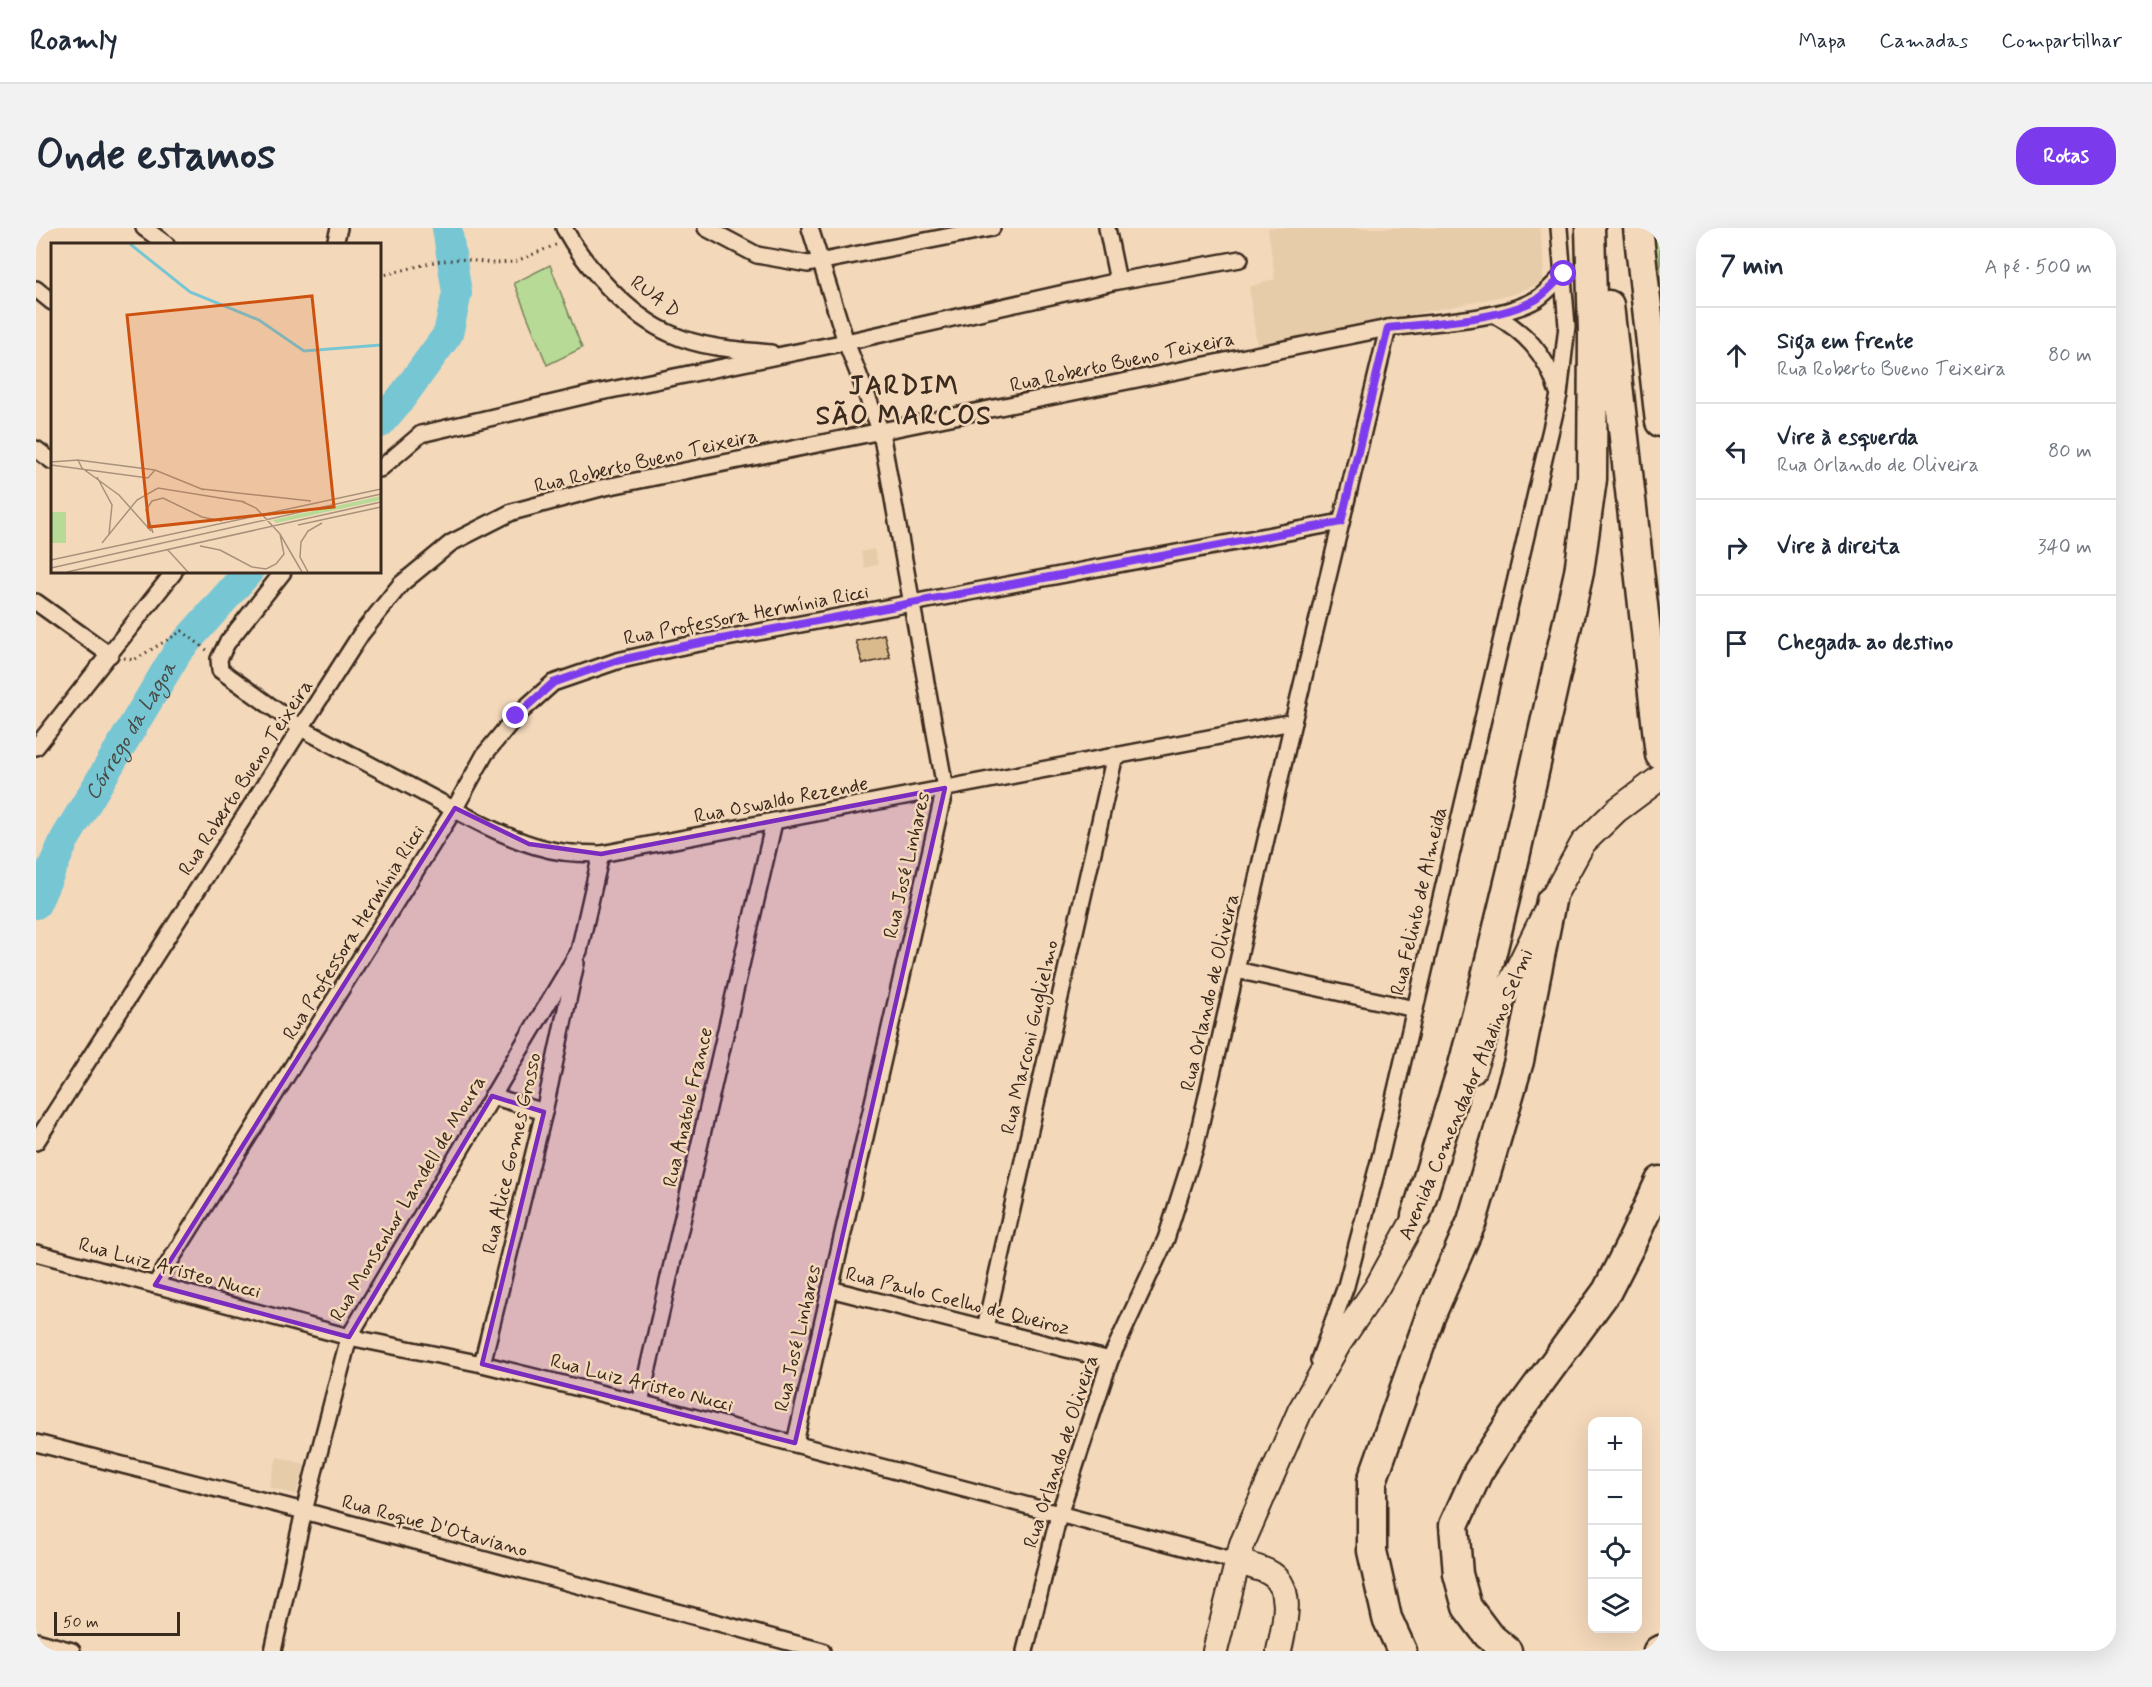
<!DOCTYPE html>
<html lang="pt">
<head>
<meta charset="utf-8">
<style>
	:root { --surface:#fff; --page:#f2f2f3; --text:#1f2937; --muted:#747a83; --line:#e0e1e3; --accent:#7c3aed }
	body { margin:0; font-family:Mynerve,sans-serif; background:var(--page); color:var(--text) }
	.controls { position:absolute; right:18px; bottom:18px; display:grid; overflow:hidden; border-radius:12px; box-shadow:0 6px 24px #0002 }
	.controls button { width:54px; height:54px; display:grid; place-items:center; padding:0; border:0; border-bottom:2px solid var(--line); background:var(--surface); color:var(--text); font:30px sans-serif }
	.scale { position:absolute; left:18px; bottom:15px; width:126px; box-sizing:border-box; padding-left:6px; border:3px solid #3b2a1e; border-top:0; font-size:16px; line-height:21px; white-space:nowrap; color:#3b2a1e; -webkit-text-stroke:4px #f3d8ba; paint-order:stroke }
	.stop { position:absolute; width:18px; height:18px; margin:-14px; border:4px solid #7c3aed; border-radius:50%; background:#fff }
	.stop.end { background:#7c3aed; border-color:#fff; box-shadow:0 2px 6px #0008 }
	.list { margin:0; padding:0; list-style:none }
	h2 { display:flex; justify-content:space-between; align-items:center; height:78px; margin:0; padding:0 24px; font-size:26px }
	h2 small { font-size:20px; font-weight:400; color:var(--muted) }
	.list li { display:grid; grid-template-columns:39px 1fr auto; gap:18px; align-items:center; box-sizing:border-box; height:96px; padding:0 24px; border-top:2px solid var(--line) }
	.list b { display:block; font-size:22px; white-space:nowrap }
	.list p { margin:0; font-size:20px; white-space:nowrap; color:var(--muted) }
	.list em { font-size:20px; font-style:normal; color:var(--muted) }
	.icon { flex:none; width:33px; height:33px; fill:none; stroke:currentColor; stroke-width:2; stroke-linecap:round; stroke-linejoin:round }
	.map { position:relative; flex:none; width:1624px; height:1423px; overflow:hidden; border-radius:24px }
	header { display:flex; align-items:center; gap:36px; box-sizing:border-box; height:84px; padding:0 30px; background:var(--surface); border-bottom:2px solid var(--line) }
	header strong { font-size:28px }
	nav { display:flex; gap:33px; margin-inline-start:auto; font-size:21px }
	.intro { display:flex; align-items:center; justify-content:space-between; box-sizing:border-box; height:144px; padding:0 36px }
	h1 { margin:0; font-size:42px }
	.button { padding:15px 27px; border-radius:24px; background:var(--accent); color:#fff; font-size:21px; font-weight:700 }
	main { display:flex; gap:36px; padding:0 36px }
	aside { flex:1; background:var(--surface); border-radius:24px; box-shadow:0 6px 24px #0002 }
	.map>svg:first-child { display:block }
	.built { fill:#e7cca9 }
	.green { fill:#b7db96; stroke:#79825a; stroke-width:1.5 }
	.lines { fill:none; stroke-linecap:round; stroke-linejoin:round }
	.river { stroke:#77c6d4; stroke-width:30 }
	.building { fill:#d8ba8c; stroke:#3b2a1e; stroke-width:1.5 }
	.street-casing { stroke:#3b2a1e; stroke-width:20 }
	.primary-casing { stroke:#3b2a1e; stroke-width:28 }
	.highway-casing { stroke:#3b2a1e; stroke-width:33 }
	.path { stroke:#3b2a1e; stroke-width:3; stroke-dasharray:1.5 4.5; stroke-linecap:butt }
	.street { stroke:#f3d8ba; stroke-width:15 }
	.primary { stroke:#f3d8ba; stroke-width:24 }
	.highway { stroke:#f3d8ba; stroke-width:28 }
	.route { stroke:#7c3aed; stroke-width:8 }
	.marked { fill:#7b2cbf; fill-opacity:0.2; stroke:#7b2cbf; stroke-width:4.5; stroke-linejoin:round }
	.labels { text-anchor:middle; stroke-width:5; stroke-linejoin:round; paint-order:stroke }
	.street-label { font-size:20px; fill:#3b2a1e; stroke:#f3d8ba }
	.water-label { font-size:21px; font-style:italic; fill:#474942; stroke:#f3d8ba }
	.district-label { font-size:26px; font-weight:bold; letter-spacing:1.5px; fill:#3b2a1e; stroke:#f3d8ba }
	.inset-river { fill:none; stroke:#77c6d4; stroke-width:3 }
	.inset-road { fill:none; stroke:#a9927c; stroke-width:1.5 }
	.view { fill:#ce520f; fill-opacity:0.15; stroke:#ce520f; stroke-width:3 }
	.inset-edge { fill:none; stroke:#3b2a1e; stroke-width:3 }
</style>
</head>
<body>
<header>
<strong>Roamly</strong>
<nav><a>Mapa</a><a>Camadas</a><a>Compartilhar</a></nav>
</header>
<div class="intro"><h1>Onde estamos</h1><a class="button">Rotas</a></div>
<main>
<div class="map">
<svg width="1624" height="1423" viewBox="0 0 1624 1423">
	<rect width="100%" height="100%" fill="#f3d8ba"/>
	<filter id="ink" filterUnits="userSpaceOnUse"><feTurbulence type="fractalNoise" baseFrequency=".0167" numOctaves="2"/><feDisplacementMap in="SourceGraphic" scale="12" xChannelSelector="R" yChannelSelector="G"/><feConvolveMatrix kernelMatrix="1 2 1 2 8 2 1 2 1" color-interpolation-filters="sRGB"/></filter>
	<g filter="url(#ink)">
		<g class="built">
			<path d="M1232,0H1503L1508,33L1506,54L1478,66L1221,118L1213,59L1239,51Z"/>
			<path d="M838,321L842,336L829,340L825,324Z"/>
			<path d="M241,1229L269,1236L260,1267L233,1259Z"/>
		</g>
		<g class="green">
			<path d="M1615,0H1624V76Z"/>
			<path d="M514,37L546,120L511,137L478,55Z"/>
		</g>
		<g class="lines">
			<g class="river">
				<path d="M344,195L366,169L412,106L421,65L411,0"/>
				<path id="s1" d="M0,676L29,611L142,423L212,344"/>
			</g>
		</g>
		<path class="building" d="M848,406L854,430L827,436L820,413Z"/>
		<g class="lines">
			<g class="street-casing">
				<g id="street">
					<path d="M108,0L130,16"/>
					<path d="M528,0C550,40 593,88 635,106C666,120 701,122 735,125"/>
					<path d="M670,0L721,27L772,36L956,0"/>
					<path d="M1071,0L1082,53"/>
					<path d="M299,16L303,0"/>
					<path d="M0,61L16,74"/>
					<path d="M1457,86C1489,104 1510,126 1521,162"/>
					<path d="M0,221L16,233"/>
					<path d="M344,241L385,206L560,165L810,114L1082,53L1204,31"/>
					<path d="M247,344L191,415L183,431L184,442L265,500L438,592C465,606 496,620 527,624C539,626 552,625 565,626L1257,494"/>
					<path d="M0,374L74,427"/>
					<path d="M0,519L138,344"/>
					<path d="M1200,742L1379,781"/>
					<path d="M456,868L508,884"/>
					<path d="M0,914L325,406L365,356L415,315L476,284L565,260L1352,100C1395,94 1465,92 1501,71C1511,64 1519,55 1528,46"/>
					<path d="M0,1025L313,1109L446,1136L604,1175L1200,1333"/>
					<path d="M119,1057L419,580L449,526L480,488L517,455L581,433L643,419L1305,294"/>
					<path d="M794,1061L1074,1132"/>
					<path d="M949,1100L1079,527"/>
					<path d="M1283,1132L1310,1058L1345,926L1523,167L1531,98L1523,0"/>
					<path d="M446,1136L508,884L540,735"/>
					<path d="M604,1175L738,594"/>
					<path d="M0,1215L268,1283L786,1423"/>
					<path d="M759,1215L909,560L845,204L810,114L774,0"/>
					<path d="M0,1413L36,1423"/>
					<path d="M237,1423L268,1283L313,1109L543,723L565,626"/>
					<path d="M989,1423L1023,1287L1074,1132L1130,1011L1159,920L1257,494L1352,100"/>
				</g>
			</g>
			<g class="primary-casing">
				<g id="primary">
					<path d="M1437,843L1454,797L1515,673L1547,615L1581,582L1624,550"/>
					<path d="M1200,1333C1210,1337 1222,1339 1232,1344C1260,1358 1248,1399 1243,1423"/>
					<path d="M1179,1423L1206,1316L1264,1183L1303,1115L1341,1059L1380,988L1387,970"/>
				</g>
			</g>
			<g class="highway-casing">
				<g id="highway">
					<path d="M1602,0L1624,194"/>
					<path d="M1573,77L1624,527"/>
					<path d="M1380,988L1426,841L1444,773L1476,642L1543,344L1556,251L1557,105L1554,0"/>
					<path d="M1366,1423L1351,1390L1336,1323V1253L1394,1089L1436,993L1483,833L1515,673"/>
					<path d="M1471,1423L1452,1407L1431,1379L1422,1346L1418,1297L1442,1244L1477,1191L1571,1063L1594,1018L1624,953"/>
					<path d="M1622,1423L1624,1422"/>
				</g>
			</g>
			<g class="path">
				<path d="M344,48L398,34L424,31L456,35L478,34L522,16"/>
				<path d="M88,430L98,432L146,403L172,423"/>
			</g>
			<use href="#street" class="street"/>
			<use href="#primary" class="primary"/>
			<use href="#highway" class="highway"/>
		</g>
	</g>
	<g class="lines" filter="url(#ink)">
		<path class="route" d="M480,488L517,455L580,433L643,419L1305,294L1352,100C1395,95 1464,92 1501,71C1511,64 1519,55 1528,46"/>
	</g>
	<path class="marked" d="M909,560L759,1215L446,1136L508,884L456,868L313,1109L119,1057L419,580L493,616L565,626Z"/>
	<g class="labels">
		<g class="street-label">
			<text transform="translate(620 68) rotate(37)" y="7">RUA D</text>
			<text transform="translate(1086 133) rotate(-12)" y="7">Rua Roberto Bueno Teixeira</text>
			<text transform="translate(610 232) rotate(-13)" y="7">Rua Roberto Bueno Teixeira</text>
			<text transform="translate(710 386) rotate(-11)" y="7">Rua Professora Hermínia Ricci</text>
			<text transform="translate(209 549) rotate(-57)" y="7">Rua Roberto Bueno Teixeira</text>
			<text transform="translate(745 571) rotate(-11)" y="7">Rua Oswaldo Rezende</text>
			<text transform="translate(870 637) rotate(-77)" y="7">Rua José Linhares</text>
			<text transform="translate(1382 673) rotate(-77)" y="7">Rua Felinto de Almeida</text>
			<text transform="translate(317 704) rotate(-58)" y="7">Rua Professora Hermínia Ricci</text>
			<text transform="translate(1173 764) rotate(-77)" y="7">Rua Orlando de Oliveira</text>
			<text transform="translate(993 809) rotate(-77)" y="7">Rua Marconi Guglielmo</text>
			<text transform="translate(1429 866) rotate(-67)" y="7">Avenida Comendador Aladino Selmi</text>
			<text transform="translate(651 879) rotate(-77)" y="7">Rua Anatole France</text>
			<text transform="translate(475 925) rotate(-77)" y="7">Rua Alice Gomes Grosso</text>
			<text transform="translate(371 970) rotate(-59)" y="7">Rua Monsenhor Landell de Moura</text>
			<text transform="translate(134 1039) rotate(15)" y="7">Rua Luiz Aristeo Nucci</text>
			<text transform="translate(922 1072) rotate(14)" y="7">Rua Paulo Coelho de Queiroz</text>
			<text transform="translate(761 1110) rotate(-77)" y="7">Rua José Linhares</text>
			<text transform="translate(606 1154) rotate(14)" y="7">Rua Luiz Aristeo Nucci</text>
			<text transform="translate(1024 1223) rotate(-72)" y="7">Rua Orlando de Oliveira</text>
			<text transform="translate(399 1297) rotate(15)" y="7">Rua Roque D'Otaviano</text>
		</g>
		<g class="water-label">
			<text dy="7" stroke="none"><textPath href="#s1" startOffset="198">Córrego da Lagoa</textPath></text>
		</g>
		<g class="district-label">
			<text x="868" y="166">JARDIM<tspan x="868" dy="30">SÃO MARCOS</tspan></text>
		</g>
	</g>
	<g transform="translate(15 15)">
		<rect width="330" height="330" fill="#f3d8ba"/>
		<path d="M330,253V257L225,280L222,277ZM0,269H15V300H0Z" fill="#b7db96"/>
		<path class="inset-river" d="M79,1L139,49L208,77L253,108L330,102"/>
		<path class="inset-road" d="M27,217L31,225L68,252L100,288M0,219L27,217L104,227L153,247M0,222L97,235L104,227M46,234L61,262L58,291M151,246L260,258M190,258L205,265L229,291L251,329M247,282L330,264M102,290L95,267L101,258L112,255L151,274L171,278M51,300L86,257L107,245L194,259M149,303L169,307L201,324L215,326L225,321L233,311L229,291M116,306L137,329M0,317L330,246M0,325L330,251M16,329L330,259M257,329L249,314L250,299L257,288L271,280"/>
		<path class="view" d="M261,53L283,264L98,284L76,72Z"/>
		<rect width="330" height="330" class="inset-edge"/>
	</g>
</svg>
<div class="controls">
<button>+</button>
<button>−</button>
<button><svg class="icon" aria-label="locate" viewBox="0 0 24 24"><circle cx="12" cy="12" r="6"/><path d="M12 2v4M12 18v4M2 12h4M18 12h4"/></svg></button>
<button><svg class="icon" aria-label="layers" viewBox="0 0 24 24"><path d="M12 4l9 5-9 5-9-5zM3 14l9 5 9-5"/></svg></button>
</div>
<div class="scale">50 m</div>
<div class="stop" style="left:1528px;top:46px"></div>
<div class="stop end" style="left:480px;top:488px"></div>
</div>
<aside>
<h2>7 min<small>A pé · 500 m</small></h2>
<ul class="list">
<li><svg class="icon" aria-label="ahead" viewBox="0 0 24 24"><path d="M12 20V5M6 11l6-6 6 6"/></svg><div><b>Siga em frente</b><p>Rua Roberto Bueno Teixeira</p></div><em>80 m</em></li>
<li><svg class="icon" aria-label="left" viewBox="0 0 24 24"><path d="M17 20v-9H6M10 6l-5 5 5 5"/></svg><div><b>Vire à esquerda</b><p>Rua Orlando de Oliveira</p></div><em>80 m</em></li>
<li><svg class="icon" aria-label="right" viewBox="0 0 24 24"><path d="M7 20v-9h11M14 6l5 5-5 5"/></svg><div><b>Vire à direita</b></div><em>340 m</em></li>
<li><svg class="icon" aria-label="arrive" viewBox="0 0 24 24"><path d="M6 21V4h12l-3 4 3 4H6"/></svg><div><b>Chegada ao destino</b></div></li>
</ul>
</aside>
</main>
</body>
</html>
